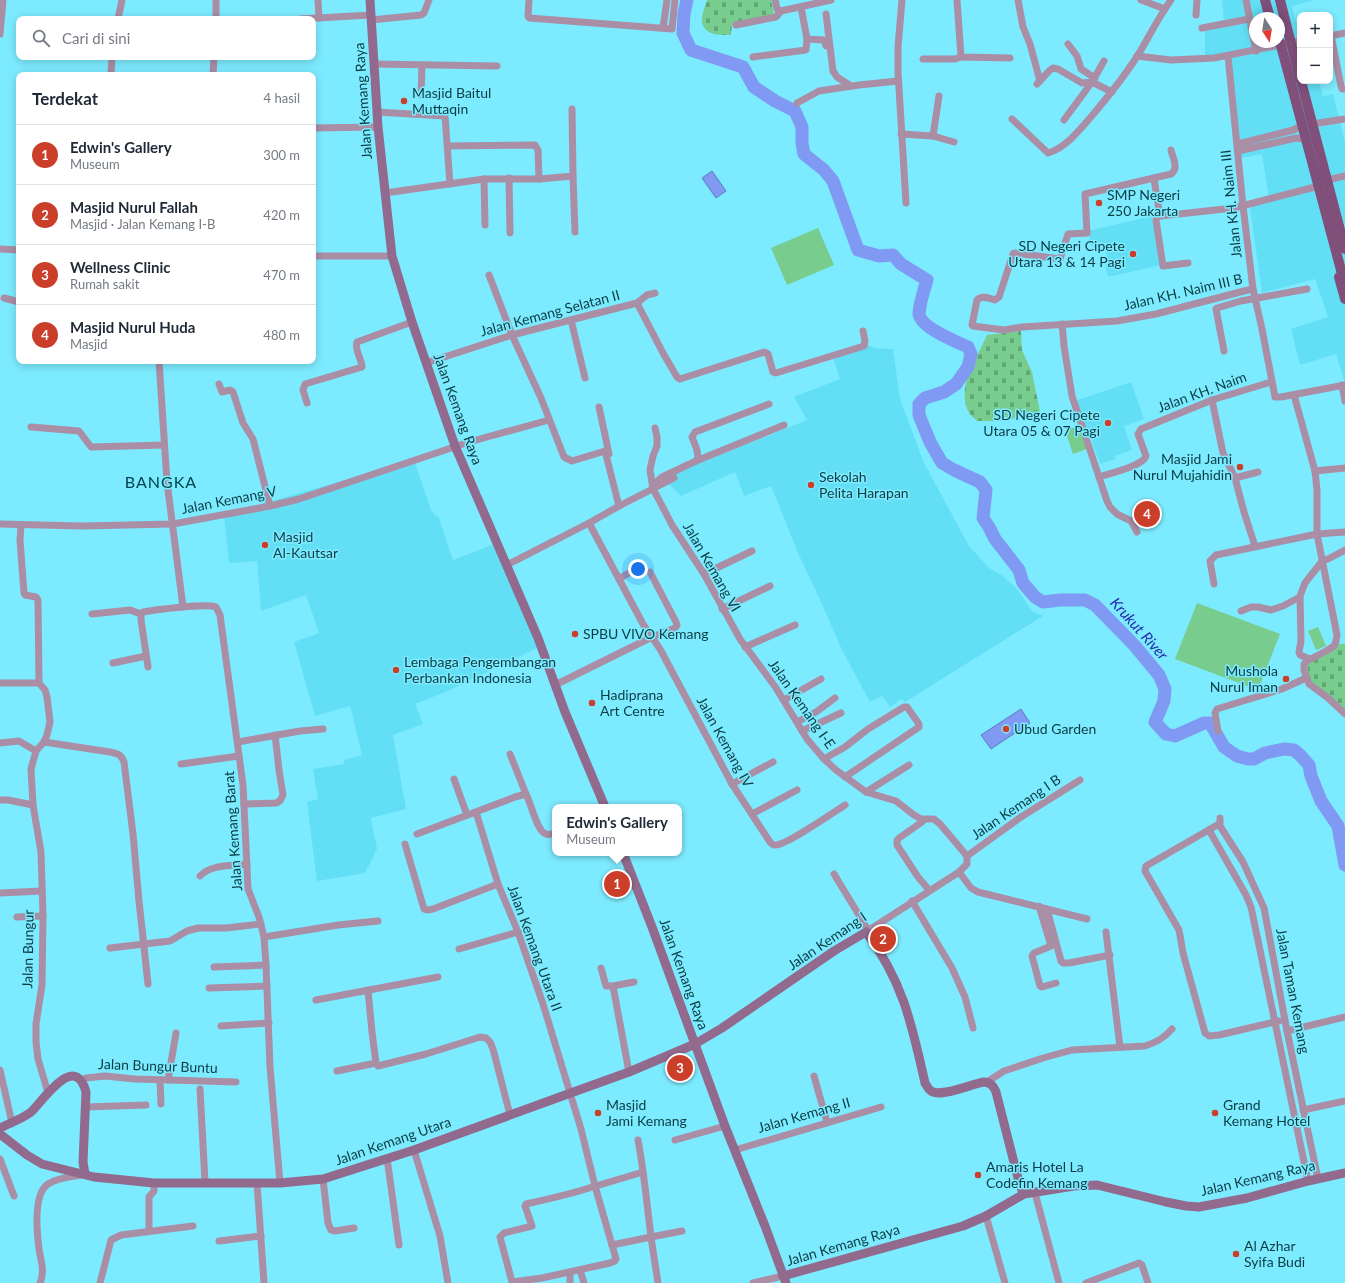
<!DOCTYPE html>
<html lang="id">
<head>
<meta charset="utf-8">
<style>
	:root { --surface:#fff; --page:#f6f6f7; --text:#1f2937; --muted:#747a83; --line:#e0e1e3; --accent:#ca3e2a }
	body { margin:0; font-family:Lato,sans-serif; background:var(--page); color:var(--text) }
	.controls { position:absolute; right:12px; top:12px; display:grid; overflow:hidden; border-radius:8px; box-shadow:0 2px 10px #0003 }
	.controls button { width:36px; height:36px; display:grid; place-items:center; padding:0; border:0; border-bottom:1px solid var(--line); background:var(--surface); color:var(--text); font:20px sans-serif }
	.compass { position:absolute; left:1249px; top:12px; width:36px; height:36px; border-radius:50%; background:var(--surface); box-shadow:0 2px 10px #0003; rotate:168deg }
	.you { position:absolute; left:638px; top:569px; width:14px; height:14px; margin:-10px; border:3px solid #fff; border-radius:50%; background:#1a73e8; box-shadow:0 0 0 6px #1a73e833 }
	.badge { display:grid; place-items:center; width:26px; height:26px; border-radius:50%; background:var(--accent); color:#fff; font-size:13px; font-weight:700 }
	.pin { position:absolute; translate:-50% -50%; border:2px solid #fff; box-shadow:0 1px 4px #0006 }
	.popup { position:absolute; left:552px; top:804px; width:130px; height:52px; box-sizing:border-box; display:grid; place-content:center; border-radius:8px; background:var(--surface); filter:drop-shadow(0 1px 3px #0005); font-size:13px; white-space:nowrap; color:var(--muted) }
	.popup b { font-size:15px; color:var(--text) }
	.popup::after { content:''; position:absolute; left:50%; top:100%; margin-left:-8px; border:8px solid transparent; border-top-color:var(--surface) }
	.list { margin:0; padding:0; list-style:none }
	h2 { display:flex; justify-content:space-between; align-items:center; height:52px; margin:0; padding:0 16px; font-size:17px }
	h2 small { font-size:13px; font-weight:400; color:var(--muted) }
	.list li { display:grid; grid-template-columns:26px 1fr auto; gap:12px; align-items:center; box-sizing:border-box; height:60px; padding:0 16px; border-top:1px solid var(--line) }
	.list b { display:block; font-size:15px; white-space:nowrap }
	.list p { margin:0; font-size:13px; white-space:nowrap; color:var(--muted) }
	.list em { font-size:13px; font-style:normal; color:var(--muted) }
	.icon { flex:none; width:22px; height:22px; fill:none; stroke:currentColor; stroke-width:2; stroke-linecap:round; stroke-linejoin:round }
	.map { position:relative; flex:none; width:1345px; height:1283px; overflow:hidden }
	.search { position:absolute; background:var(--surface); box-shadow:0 2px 10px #0003; left:16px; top:16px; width:300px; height:44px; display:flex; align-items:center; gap:10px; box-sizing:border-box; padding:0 14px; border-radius:8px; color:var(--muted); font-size:15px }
	.panel { position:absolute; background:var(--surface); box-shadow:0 2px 10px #0003; left:16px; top:72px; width:300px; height:292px; border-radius:8px }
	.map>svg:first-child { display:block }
	.built { fill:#62dff5; fill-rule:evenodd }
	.grass { fill:#78cc8d }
	.cemetery { fill:url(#cemetery-stones) }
	.water { fill:#8099f3; stroke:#5d7dbe }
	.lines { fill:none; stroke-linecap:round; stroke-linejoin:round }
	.river { stroke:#8099f3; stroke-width:13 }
	.street { stroke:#aa8ea6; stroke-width:7 }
	.secondary { stroke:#926a8d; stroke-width:9 }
	.primary { stroke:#80507b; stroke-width:10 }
	.primary-bridge { stroke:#80507b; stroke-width:10 }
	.poi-dot { fill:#ca3e2a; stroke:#7debff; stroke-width:1.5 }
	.labels { text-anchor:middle; stroke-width:3; stroke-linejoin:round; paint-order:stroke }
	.poi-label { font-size:14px; fill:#0a3c44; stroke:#7debff; text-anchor:start }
	.street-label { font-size:14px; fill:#0a3c44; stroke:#7debff }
	.water-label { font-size:15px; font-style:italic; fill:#262aac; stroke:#7debff }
	.quarter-label { font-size:16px; letter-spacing:1px; fill:#00444e; stroke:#7debff }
</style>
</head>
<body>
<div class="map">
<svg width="1345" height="1283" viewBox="0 0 1345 1283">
	<defs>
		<pattern id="cemetery-stones" width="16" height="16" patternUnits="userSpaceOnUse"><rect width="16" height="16" fill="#78cc8d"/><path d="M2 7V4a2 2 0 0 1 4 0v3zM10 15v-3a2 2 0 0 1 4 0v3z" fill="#61a775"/></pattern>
	</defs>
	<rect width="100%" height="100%" fill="#7debff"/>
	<g class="built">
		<path d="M1222,0H1314L1292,6L1300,36V81H1322L1319,82L1323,96L1333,94L1345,142V390L1344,380L1336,354L1300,365L1291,329L1328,317L1315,279L1262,293L1250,208L1269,199L1262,154L1241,158L1231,59L1205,61V24L1224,22ZM1255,18H1279V42H1255Z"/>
		<path d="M1152,216L1161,265L1108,277L1105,263L1108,262L1104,243L1091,246L1088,231Z"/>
		<path d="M868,345L875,348L893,349L900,399L924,463L969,546L989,568L1003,576L1017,589L1032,611L1043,616L905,702L901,699L890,707L882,696L870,702L842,650L821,602L798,553L771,486L744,496L735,472L681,496L663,478L807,420L794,397L840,379L833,358Z"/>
		<path d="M1131,382L1144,419L1124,426L1132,450L1115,456L1116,459L1100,464L1089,433H1086L1075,401Z"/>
		<path d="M414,460L431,510L434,514L439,518L453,560L494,544L539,647L450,690L415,704L423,724L393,735L406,809L371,818L377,849L365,873L317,881L307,802L318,799L313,769L344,764V760L362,755L352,713L350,706L315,716L294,642L319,633L306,595L261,611L257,561L229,563L224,515Z"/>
	</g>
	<g class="grass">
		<path d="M818,228L834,265L787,285L771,248Z"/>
		<path d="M1080,426L1087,449L1073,454L1065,430Z"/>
		<path d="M1197,603L1280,634L1258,690L1175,659Z"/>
		<path d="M1318,627L1326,646L1316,650L1308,631Z"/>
	</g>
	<g class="cemetery">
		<path d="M707,0H771L774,14L732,25L731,35C720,35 705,36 702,22C701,16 705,6 707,0Z"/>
		<path d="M1021,331L1022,350L1032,372L1040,412L1002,421H977C974,418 969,414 967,409C958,384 977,358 987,335Z"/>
		<path d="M1338,644H1345V710L1311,682L1309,678L1307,664Z"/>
	</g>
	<g class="water">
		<path d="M712,171L726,191L716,198L702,178Z"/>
		<path d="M1021,709L1030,723L991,749L981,735Z"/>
	</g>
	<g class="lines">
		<path class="river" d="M687,0L684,14L683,33L691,50L743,67L754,87L775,101L795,111L802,127V143L804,154L824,170L833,181L858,250L879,256L893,255L901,264L927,280C924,290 920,302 919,313C919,327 957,342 968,347L971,354L968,367L956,384L944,392L925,398L919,404V415L930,442L942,463L954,470L980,482L986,490L983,518L989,527L995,539L1019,570L1023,583L1035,597L1043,602L1060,600H1085L1095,605L1135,646L1159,675L1165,689L1164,701L1155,722L1166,734L1175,736L1204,723H1210L1224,747L1237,756L1248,759H1254L1265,753L1284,749L1294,750L1300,755L1309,765L1311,776L1321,801L1338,826L1345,865"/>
		<g class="street">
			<path d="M318,0L319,18"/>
			<path d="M529,0L528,16L529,18L672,29L675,0"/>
			<path d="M775,0L777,9L781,11"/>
			<path d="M902,0L898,47V72L906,203"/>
			<path d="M957,0L961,57L1010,58"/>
			<path d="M1018,0L1023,27L1030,44L1040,81L1037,84"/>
			<path d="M1141,0L1165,9"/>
			<path d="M1246,0L1256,51"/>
			<path d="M781,11L831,0"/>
			<path d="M826,14L833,71L837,77L851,86"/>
			<path d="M1196,15L1197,0"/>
			<path d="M118,19L122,0"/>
			<path d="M216,19V0"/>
			<path d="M300,19L371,15"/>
			<path d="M371,20L421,15L424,13L429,0"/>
			<path d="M736,25L776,17L781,11"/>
			<path d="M663,28L667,0"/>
			<path d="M1202,28L1249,19"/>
			<path d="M0,34L3,0"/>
			<path d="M1330,36L1345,33"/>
			<path d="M1331,36L1341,86L1342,89H1345"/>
			<path d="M807,39L824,40L826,46"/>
			<path d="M1068,44L1077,56L1081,69L1095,78"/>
			<path d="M1137,56L1171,60L1214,58L1300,41"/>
			<path d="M1228,56L1243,206L1253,289L1262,329L1275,397H1281L1345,385"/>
			<path d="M753,57L806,50L807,39L801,7"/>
			<path d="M923,59H955L961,57"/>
			<path d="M374,64L497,66"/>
			<path d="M111,75L112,57"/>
			<path d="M213,75L214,57"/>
			<path d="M1040,81L1049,71L1053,68L1058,69L1082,83L1092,82L1112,92"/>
			<path d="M421,95L422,65"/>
			<path d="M797,103L819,91L859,85L898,81"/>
			<path d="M377,112L445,116L450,184"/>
			<path d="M1012,119L1048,153C1065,148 1079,131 1090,118C1107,98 1124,77 1138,55C1149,37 1158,18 1171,0"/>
			<path d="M1064,120L1092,82L1104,61"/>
			<path d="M1312,124L1345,119"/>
			<path d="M313,128L378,127"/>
			<path d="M901,134L933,136L954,142"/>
			<path d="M933,136L939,96"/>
			<path d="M1238,144L1293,130L1299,127"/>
			<path d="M448,146L535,145L538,150L539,179"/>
			<path d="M1171,150C1173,158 1179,169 1171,174L1085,194L1087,233L1068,234L1060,259L1015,253L1013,254L999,297L995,300C989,298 981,295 977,300L972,325L973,326L1004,330L1022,327L1117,321L1156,314L1244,291L1253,289"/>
			<path d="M1238,151L1296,138L1302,139"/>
			<path d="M573,176L575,232"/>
			<path d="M509,178L510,233"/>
			<path d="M484,179L485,225"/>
			<path d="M1154,179L1160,216"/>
			<path d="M1327,180L1345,176"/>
			<path d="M385,193L484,179H539L573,176L572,109"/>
			<path d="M1160,216L1234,208L1315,187"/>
			<path d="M1160,216L1157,217L1156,220L1163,266L1188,263"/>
			<path d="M0,249L19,250"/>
			<path d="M313,256H392"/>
			<path d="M489,275L512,335L541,398L564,457L572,461L605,451L619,506"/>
			<path d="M4,298L19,302"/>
			<path d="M637,303L663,353L677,377L680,379L764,352L768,354L773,372L776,373L864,346L865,341L863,331"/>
			<path d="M571,320L585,378"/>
			<path d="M1062,324L1064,346L1072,396L1107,501L1110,507L1117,514L1131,521L1137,532"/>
			<path d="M1224,351L1216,309L1217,308L1241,301L1307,289"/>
			<path d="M159,361L167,482L183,607"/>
			<path d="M426,363L512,335L637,303L647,295L655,293"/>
			<path d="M219,384L222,392L230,390L233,392L243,423L253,439L270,506"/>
			<path d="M1342,385L1345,401"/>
			<path d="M1294,395L1315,471L1317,490V534L1337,635L1336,641L1334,646L1326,651L1307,661L1304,664V670L1309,684L1328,698L1345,714"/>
			<path d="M1212,400L1223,453L1235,478L1244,512L1255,546"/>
			<path d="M307,403L303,390L305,384L362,367C362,359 354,350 357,342L412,322"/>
			<path d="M599,407L609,454"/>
			<path d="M31,427L79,431L91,447L164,445"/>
			<path d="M655,428L657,437V446L653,456L650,470L653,489L658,498L672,525L704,574L740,639L776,688L807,739L824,759L836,770L866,792L896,801L914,815L921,819H934L940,824L967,856"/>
			<path d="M696,461L784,425"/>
			<path d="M1315,471L1345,468"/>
			<path d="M1099,477C1110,473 1142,467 1146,456L1138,434L1141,429L1212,400L1271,382"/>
			<path d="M1235,478L1258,472"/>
			<path d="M653,485L662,477L696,461L698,458L697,450L692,437L695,432L769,404"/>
			<path d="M589,523L643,624L660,649L732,784L770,842C772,844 772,845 775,845C785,846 834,812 845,805"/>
			<path d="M0,524L82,526L173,524L270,506L299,499L469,442L549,420"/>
			<path d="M21,525L20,540L24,593L25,595L36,597L38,600L39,683L45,690L47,697L50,722L47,735L44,742L36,751L31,769L33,805L41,852L43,916L42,985L36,1024V1042L38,1059L48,1093"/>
			<path d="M507,565L589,523L621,505L674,478"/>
			<path d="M704,574L752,551"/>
			<path d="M619,579L637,568"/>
			<path d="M1214,584L1210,561L1216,555L1317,534L1345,532"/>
			<path d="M722,609L770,586"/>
			<path d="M1241,611L1251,607H1258L1271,610L1283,606L1300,597"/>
			<path d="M92,614L130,610L141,614"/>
			<path d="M745,647L795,625"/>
			<path d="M1310,659L1300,655L1299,652L1301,641L1300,596L1305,583L1323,560L1328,559L1345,550"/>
			<path d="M113,663L146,656"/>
			<path d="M148,667L141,620V615L143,612C154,610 207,603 216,607L220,615L243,785L248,889L259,917L264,937L266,965L270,1067L280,1183"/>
			<path d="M0,683H39"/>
			<path d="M555,685L652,637L675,628L677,625L676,622L650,572"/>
			<path d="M784,700L821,679"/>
			<path d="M797,722L816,712L835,698"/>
			<path d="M802,731L841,713"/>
			<path d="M1218,731L1215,713L1217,709L1282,689L1306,678"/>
			<path d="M44,742L110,752C118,754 121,754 124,762L133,834L139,901L148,984"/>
			<path d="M238,742L300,731L323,729"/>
			<path d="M0,743L19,741L36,751"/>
			<path d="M510,754L526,794"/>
			<path d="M824,759L845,747L868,729L904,707H907L919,724V727L845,777"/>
			<path d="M181,764L239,756"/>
			<path d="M454,779L467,815"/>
			<path d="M732,784L773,762"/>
			<path d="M866,792L909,765"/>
			<path d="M0,800H8L33,805"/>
			<path d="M244,804L276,803L280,801L283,795L279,770L275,735"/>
			<path d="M476,812L498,884L518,932L543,1004L581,1129L595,1186L616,1259L615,1261L610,1263L542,1278L512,1282L500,1237L504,1233L532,1226L525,1206L526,1204C549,1199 572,1194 595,1186H596L643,1172"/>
			<path d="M752,814L797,790"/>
			<path d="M1220,818V826L1243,862L1264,908L1287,1031L1318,1179"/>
			<path d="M922,822L899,838L897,841V845L918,877L929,890"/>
			<path d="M1219,824L1146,866L1145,871L1179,930L1183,953L1205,1033L1209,1036L1219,1035L1279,1021"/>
			<path d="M1209,830L1246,895L1251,907L1308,1181"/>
			<path d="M417,834L515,797L526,794C531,803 537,832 546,834C548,835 552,834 555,833"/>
			<path d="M405,844L424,909L427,910L433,909L498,884"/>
			<path d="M967,856L1021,817L1080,780"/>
			<path d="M959,872L971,888L978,892L1087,919"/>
			<path d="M834,874L868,930"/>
			<path d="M200,876C211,864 232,866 247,864"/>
			<path d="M0,893L42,891"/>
			<path d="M912,901L952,968L965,997L973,1028"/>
			<path d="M1039,906L1051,946L1034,953L1032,956L1040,986L1042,987L1056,983"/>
			<path d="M1047,909L1061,961L1063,963H1069L1110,955"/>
			<path d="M17,917L43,916"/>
			<path d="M866,932L959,872L967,864V856"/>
			<path d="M1106,932L1120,1047"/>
			<path d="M264,937L338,925L378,921"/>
			<path d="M110,948L170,941L187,931L198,928H226L261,924"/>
			<path d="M459,949L518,932"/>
			<path d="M214,967L266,965"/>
			<path d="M601,968L606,986H613L629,1072"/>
			<path d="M613,986L634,982"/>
			<path d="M209,988L267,986"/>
			<path d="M368,990L372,1032L376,1063L378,1066L426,1054L480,1037L486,1038L490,1042L493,1049L510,1115"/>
			<path d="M316,1000L438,977"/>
			<path d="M221,1026L269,1023"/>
			<path d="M1287,1031L1345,1017"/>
			<path d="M0,1070L12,1123"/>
			<path d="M337,1071L376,1063"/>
			<path d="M814,1076L827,1122"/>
			<path d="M160,1080L161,1104"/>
			<path d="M168,1080L176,1033"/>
			<path d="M81,1081L86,1078L105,1076L135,1079L236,1082"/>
			<path d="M987,1082L1004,1071L1043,1058L1072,1050L1145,1046C1157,1042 1164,1038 1172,1029"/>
			<path d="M200,1089L205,1182"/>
			<path d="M85,1107L146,1105"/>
			<path d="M1303,1110L1345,1101"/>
			<path d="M675,1140L725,1126"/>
			<path d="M414,1150L440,1236L448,1283"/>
			<path d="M735,1150L881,1107"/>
			<path d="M387,1158L399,1245"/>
			<path d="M0,1159L14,1196"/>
			<path d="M323,1179L328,1223L331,1230L335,1231L354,1228"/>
			<path d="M257,1183L264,1283"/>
			<path d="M1035,1193L1059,1283"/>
			<path d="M986,1216L1005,1283"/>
			<path d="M149,1231V1197L154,1191V1183"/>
			<path d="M219,1241L261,1236"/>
			<path d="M612,1245L651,1237C647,1205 644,1172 638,1140"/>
			<path d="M580,1270L584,1283"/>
			<path d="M40,1283C45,1272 41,1261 39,1249C37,1233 33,1194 48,1184C57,1178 70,1177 81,1175"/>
			<path d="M100,1283L111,1240L121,1235L193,1226"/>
			<path d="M570,1283V1272"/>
			<path d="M658,1283L651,1237L682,1231"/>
			<path d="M753,1283L783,1276"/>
			<path d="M1086,1283L1139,1263L1142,1265L1148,1283"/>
		</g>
		<g class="secondary">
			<path d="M370,0L378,127L392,256L412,322L455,446L538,638L565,712L605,807"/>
			<path d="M623,853L652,927L725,1126L765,1226L786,1283"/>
			<path d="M0,1128C10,1123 22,1119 31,1112C43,1101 75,1051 86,1092L83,1162L85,1174"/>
			<path d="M0,1134L27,1155L42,1164L94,1177L154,1183H280L323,1179L414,1150L579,1090L629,1072L695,1044L722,1028L834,951L866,932C903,981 912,1025 925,1083C927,1086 928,1089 931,1091C941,1098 971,1084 984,1082C990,1082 994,1087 996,1092L1020,1186L1024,1194"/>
			<path d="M783,1276L963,1226L986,1216L1024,1194L1074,1186L1097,1185L1166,1202L1186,1206L1199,1207L1247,1198L1308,1181L1345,1173"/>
		</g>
		<g class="primary">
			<path d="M1265,0L1270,18"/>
			<path d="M1280,0L1300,79"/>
			<path d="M1301,81L1345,249"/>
			<path d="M1339,277L1345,299"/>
		</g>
		<path class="primary-bridge" d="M1280,42L1345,285"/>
	</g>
	<g class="poi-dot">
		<circle cx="404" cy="101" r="4"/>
		<circle cx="1099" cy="203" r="4"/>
		<circle cx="1133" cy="254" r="4"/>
		<circle cx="1108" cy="423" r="4"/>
		<circle cx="1240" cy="467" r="4"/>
		<circle cx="811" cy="485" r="4"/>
		<circle cx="265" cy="545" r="4"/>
		<circle cx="575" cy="634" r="4"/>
		<circle cx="396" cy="670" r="4"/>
		<circle cx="1286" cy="679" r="4"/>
		<circle cx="592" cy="703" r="4"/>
		<circle cx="1006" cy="729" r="4"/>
		<circle cx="598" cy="1113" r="4"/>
		<circle cx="1215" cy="1113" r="4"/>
		<circle cx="978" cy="1175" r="4"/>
		<circle cx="1236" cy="1254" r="4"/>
	</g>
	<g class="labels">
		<g class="poi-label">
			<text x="412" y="98">Masjid Baitul<tspan x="412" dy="16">Muttaqin</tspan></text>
			<text x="1107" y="200">SMP Negeri<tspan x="1107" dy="16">250 Jakarta</tspan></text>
			<text x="1125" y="251" text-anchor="end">SD Negeri Cipete<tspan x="1125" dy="16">Utara 13 &amp; 14 Pagi</tspan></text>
			<text x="1100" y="420" text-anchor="end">SD Negeri Cipete<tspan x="1100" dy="16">Utara 05 &amp; 07 Pagi</tspan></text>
			<text x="1232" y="464" text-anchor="end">Masjid Jami<tspan x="1232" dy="16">Nurul Mujahidin</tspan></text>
			<text x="819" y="482">Sekolah<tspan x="819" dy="16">Pelita Harapan</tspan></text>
			<text x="273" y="542">Masjid<tspan x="273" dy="16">Al-Kautsar</tspan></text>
			<text x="583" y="639">SPBU VIVO Kemang</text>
			<text x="404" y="667">Lembaga Pengembangan<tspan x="404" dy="16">Perbankan Indonesia</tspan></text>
			<text x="1278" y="676" text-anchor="end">Mushola<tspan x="1278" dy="16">Nurul Iman</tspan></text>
			<text x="600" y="700">Hadiprana<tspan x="600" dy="16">Art Centre</tspan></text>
			<text x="1014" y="734">Ubud Garden</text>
			<text x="606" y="1110">Masjid<tspan x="606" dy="16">Jami Kemang</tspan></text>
			<text x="1223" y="1110">Grand<tspan x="1223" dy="16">Kemang Hotel</tspan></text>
			<text x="986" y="1172">Amaris Hotel La<tspan x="986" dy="16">Codefin Kemang</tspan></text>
			<text x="1244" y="1251">Al Azhar<tspan x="1244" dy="16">Syifa Budi</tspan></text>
		</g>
		<g class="street-label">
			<text transform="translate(363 101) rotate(-94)" y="5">Jalan Kemang Raya</text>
			<text transform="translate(1231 204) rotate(-96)" y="5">Jalan KH. Naim III</text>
			<text transform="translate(1183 292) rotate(-13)" y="5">Jalan KH. Naim III B</text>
			<text transform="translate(550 313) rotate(-15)" y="5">Jalan Kemang Selatan II</text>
			<text transform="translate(1202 392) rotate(-20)" y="5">Jalan KH. Naim</text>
			<text transform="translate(458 409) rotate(70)" y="5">Jalan Kemang Raya</text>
			<text transform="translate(229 500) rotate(-11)" y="5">Jalan Kemang V</text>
			<text transform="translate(712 567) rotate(60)" y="5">Jalan Kemang VI</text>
			<text transform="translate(802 704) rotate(55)" y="5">Jalan Kemang I-E</text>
			<text transform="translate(725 742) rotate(61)" y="5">Jalan Kemang IV</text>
			<text transform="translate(1016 807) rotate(-34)" y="5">Jalan Kemang I B</text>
			<text transform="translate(233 831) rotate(-94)" y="5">Jalan Kemang Barat</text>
			<text transform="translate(827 941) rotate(-34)" y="5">Jalan Kemang I</text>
			<text transform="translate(535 948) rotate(70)" y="5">Jalan Kemang Utara II</text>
			<text transform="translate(28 949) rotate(-89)" y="5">Jalan Bungur</text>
			<text transform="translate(684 974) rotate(70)" y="5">Jalan Kemang Raya</text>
			<text transform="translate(1293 991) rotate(79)" y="5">Jalan Taman Kemang</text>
			<text transform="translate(158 1066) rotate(2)" y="5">Jalan Bungur Buntu</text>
			<text transform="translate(804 1115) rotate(-16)" y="5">Jalan Kemang II</text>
			<text transform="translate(393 1141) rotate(-19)" y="5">Jalan Kemang Utara</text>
			<text transform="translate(1258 1178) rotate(-13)" y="5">Jalan Kemang Raya</text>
			<text transform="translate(843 1245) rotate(-16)" y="5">Jalan Kemang Raya</text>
		</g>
		<g class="water-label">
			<text transform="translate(1139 629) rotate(48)" y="5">Krukut River</text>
		</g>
		<g class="quarter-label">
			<text x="161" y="488">BANGKA</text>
		</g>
	</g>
</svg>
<div class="controls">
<button>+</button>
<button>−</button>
</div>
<svg class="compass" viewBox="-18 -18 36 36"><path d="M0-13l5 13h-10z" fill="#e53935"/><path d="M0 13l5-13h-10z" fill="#747a83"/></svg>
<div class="you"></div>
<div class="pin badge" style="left:617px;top:884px">1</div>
<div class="popup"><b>Edwin's Gallery</b>Museum</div>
<div class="pin badge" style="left:883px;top:939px">2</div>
<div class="pin badge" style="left:680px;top:1068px">3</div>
<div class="pin badge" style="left:1147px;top:514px">4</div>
<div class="search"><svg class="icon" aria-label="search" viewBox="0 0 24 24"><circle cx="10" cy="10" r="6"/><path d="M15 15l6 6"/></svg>Cari di sini</div>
<section class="panel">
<h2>Terdekat<small>4 hasil</small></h2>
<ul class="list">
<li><span class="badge">1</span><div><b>Edwin's Gallery</b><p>Museum</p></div><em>300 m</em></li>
<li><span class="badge">2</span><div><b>Masjid Nurul Fallah</b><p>Masjid · Jalan Kemang I-B</p></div><em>420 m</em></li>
<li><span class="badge">3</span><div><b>Wellness Clinic</b><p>Rumah sakit</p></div><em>470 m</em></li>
<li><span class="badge">4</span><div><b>Masjid Nurul Huda</b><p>Masjid</p></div><em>480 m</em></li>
</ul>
</section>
</div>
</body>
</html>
